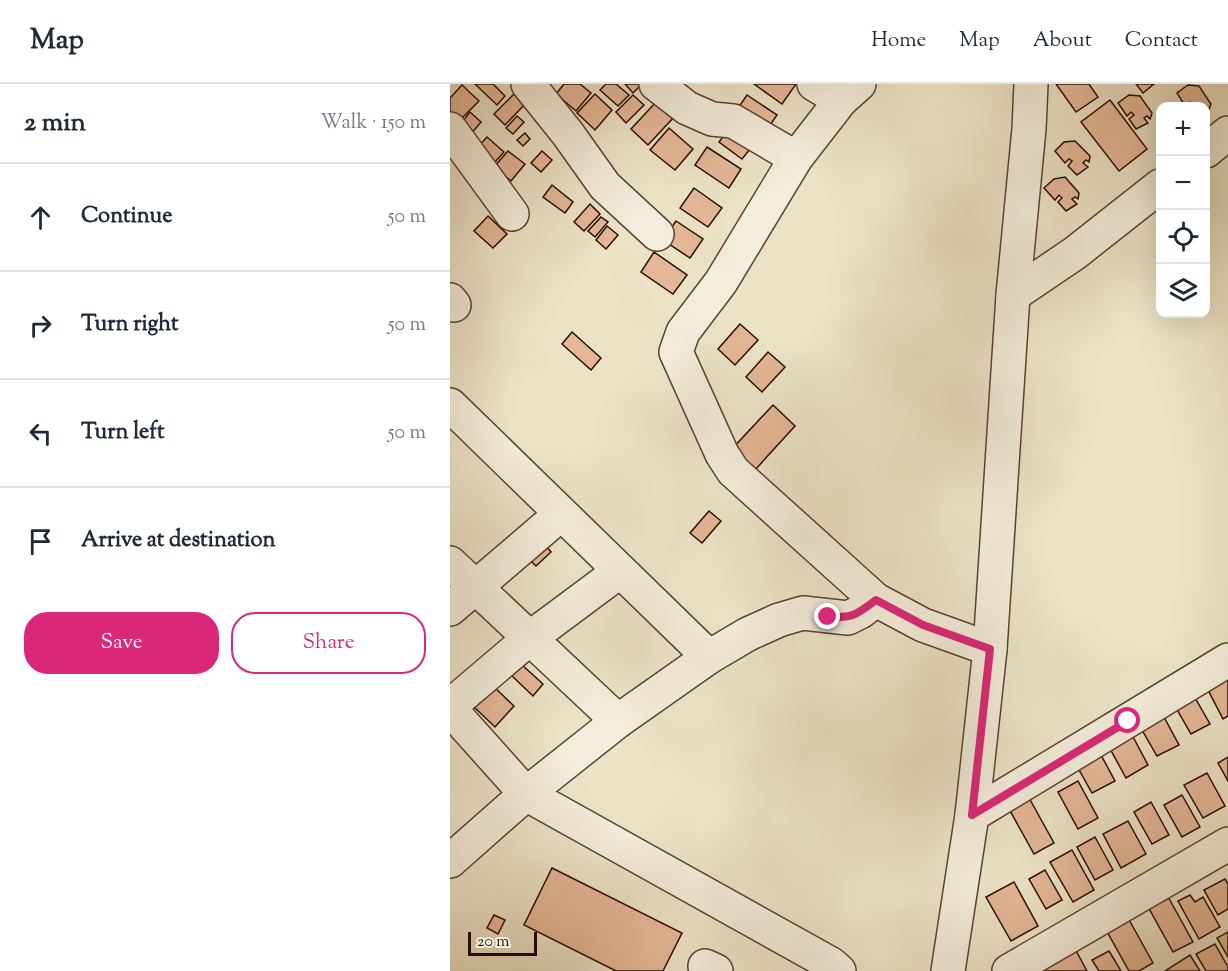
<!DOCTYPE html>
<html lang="en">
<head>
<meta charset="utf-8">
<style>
	:root { --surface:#fff; --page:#f2f2f3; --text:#1f2937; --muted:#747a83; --line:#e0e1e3; --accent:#db2777 }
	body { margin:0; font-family:"Sorts Mill Goudy",serif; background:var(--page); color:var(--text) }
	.controls { position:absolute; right:18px; top:18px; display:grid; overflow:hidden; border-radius:12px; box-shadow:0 6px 24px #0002 }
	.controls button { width:54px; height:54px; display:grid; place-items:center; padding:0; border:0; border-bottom:2px solid var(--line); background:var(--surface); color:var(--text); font:30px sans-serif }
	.scale { position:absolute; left:18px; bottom:15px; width:69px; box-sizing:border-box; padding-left:6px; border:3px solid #2c0b00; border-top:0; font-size:16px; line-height:21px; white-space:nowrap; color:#2c0b00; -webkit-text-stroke:4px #f3eddb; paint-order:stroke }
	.stop { position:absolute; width:18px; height:18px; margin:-14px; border:4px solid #db2777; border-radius:50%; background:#fff }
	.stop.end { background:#db2777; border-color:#fff; box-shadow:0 2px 6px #0008 }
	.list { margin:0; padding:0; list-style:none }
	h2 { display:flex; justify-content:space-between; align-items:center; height:78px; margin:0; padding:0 24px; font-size:26px }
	h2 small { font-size:20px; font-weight:400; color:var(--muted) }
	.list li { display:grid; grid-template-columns:39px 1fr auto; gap:18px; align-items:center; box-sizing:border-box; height:108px; padding:0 24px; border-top:2px solid var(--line) }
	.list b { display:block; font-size:22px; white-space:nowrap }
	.list em { font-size:20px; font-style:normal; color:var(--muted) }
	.actions { display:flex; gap:12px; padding:18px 24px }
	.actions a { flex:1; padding:14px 0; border:2px solid var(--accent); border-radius:24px; text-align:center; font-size:21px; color:var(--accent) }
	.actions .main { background:var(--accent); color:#fff }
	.icon { flex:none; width:33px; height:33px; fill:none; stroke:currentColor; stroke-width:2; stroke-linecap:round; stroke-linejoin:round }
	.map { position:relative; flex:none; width:778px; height:887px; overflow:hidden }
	header { display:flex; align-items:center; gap:36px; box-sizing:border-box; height:84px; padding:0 30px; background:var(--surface); border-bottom:2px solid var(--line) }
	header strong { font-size:28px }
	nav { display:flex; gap:33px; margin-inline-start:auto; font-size:21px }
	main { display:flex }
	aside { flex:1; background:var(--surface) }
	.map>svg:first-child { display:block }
	.building { fill:#e4b896; stroke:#2c0b00; stroke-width:1.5 }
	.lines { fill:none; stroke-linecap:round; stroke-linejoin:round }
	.minor-casing { stroke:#5c4132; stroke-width:36 }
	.minor { stroke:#f3eddb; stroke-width:33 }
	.route { stroke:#db2777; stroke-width:8 }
</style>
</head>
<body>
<header>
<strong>Map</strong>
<nav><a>Home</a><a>Map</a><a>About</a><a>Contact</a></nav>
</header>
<main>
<aside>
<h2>2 min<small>Walk · 150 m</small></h2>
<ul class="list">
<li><svg class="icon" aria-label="ahead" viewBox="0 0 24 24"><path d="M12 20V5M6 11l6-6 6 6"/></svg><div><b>Continue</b></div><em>50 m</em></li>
<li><svg class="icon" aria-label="right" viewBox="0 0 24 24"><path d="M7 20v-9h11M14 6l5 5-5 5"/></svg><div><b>Turn right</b></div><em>50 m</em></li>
<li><svg class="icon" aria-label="left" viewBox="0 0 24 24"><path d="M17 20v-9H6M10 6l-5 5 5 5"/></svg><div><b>Turn left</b></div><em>50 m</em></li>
<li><svg class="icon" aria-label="arrive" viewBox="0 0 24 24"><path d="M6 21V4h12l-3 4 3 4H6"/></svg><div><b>Arrive at destination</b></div></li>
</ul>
<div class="actions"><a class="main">Save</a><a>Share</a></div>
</aside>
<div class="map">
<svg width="778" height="887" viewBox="0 0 778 887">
	<rect width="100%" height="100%" fill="#ece3c7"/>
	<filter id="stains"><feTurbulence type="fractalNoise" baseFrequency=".00333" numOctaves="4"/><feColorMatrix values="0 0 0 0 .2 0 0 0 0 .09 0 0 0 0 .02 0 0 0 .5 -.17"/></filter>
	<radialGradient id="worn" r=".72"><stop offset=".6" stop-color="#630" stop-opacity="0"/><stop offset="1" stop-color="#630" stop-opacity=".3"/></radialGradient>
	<g class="building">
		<path d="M25,0H43L55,12L47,21Z"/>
		<path d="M114,0H130L141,9L126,27L106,10Z"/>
		<path d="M156,0H166L179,11L168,22L150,6Z"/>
		<path d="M175,0H192L183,9Z"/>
		<path d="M304,0H346L332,20Z"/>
		<path d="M606,0H639L648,13L626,28Z"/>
		<path d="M686,0H704L693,9Z"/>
		<path d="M12,1L29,17L10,36L0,27V14Z"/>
		<path d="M738,1L749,2L761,20L759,25L756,22H741L743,21L740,18L735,22L727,9Z"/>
		<path d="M64,10L75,20L55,41L44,30Z"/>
		<path d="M145,10L162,26L145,46L127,29Z"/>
		<path d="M183,11L194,21L176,39L166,28Z"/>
		<path d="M297,11L327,31L314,50L284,30Z"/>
		<path d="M679,11L690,12L702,29L700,35L697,32L694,34L698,39L686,45L679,35L684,31L681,28L677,32L668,19Z"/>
		<path d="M660,16L697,65L669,87L631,38Z"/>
		<path d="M207,17L225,32L198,61L181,45Z"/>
		<path d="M20,28L31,38L21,50L10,41Z"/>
		<path d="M67,32L74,38L63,50L56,44Z"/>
		<path d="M281,42L304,60L292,75L269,58Z"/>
		<path d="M219,44L243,65L225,86L200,66Z"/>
		<path d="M75,49L80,55L73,62L67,56Z"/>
		<path d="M37,53L54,68L45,78L28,63Z"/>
		<path d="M625,57L640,72L639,78L636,76L633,79L638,83L627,91L618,82L622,77L619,75L615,79L605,67L614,58Z"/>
		<path d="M257,63L291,85L279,104L245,81Z"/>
		<path d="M58,67L75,80L61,97L44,83Z"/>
		<path d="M92,67L102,76L91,88L81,79Z"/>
		<path d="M615,93L629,109L628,115L625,113L622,115L627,120L616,127L608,118L612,114L609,111L605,116L594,104L604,95Z"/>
		<path d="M102,101L123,118L115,129L93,113Z"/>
		<path d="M244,104L272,124L258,143L230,124Z"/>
		<path d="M140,120L150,130L134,147L124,138Z"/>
		<path d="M38,132L57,150L43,164L24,147Z"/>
		<path d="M151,133L158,138L145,153L138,147Z"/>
		<path d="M226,137L253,155L240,174L213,156Z"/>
		<path d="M157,142L168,151L156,165L146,156Z"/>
		<path d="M204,168L237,191L223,210L191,188Z"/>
		<path d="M290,240L308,256L285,281L268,265Z"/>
		<path d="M122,248L151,274L141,286L112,260Z"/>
		<path d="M318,268L335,283L312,308L296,293Z"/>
		<path d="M323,321L345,342L304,387L281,366Z"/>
		<path d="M259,427L271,437L252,459L240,449Z"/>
		<path d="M91,456L101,468L86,482L75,471Z"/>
		<path d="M71,580L93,600L83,612L61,591Z"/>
		<path d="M778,592V632L773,635L757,604Z"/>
		<path d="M41,600L64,622L45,643L21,620Z"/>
		<path d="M744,612L760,640L741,650L725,622Z"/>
		<path d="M714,633L729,661L707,672L692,646Z"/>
		<path d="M681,649L698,681L676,694L658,661Z"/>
		<path d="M651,671L665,697L642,709L628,684Z"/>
		<path d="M778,673V697L768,679Z"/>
		<path d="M757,689L775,722L753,734L734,701Z"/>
		<path d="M628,697L648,734L628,745L608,708Z"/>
		<path d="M732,711L750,743L732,753L714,721Z"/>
		<path d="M578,712L604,759L584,770L558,723Z"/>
		<path d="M701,718L719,751L702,760L684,728Z"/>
		<path d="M678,737L696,770L671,784L653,750Z"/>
		<path d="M645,753L663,786L645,796L627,763Z"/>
		<path d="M622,766L644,806L623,818L600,778Z"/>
		<path d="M102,784L232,849L213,887H166L74,841Z"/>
		<path d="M595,786L612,816L596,825L579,795Z"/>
		<path d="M775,795L778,800V825L768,831L754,806Z"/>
		<path d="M564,798L588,842L561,857L536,813Z"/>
		<path d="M716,809L743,858L723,868L696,819Z"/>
		<path d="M740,811L745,818L753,813L770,843L749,855L728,817Z"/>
		<path d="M44,831L55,836L48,850L37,844Z"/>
		<path d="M677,832L703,879L689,887H679L655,844Z"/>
		<path d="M778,848V873L767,854Z"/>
		<path d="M765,860L778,883V887H756L746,870Z"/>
		<path d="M623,861L637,887H596L592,879Z"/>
		<path d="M659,867L671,887H649L642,876Z"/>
		<path d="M740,871L750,887H715Z"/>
	</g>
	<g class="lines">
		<g class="minor-casing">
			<g id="minor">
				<path d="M78,0L118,50L155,102L207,150"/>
				<path d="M206,0L237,24L262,35L283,37L346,74"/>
				<path d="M364,0L391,16L409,0"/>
				<path d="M391,16L346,74L271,198L233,248L226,268L272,370L283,387L426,516L473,541L540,565"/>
				<path d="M0,45L62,130"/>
				<path d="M756,67L778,49"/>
				<path d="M563,211L625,169L710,102"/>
				<path d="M0,216L4,221"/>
				<path d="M0,321L259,573"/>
				<path d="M0,479L168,637"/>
				<path d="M0,525L111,430"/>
				<path d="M0,622L80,554L170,487"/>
				<path d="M0,625L76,710L381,880L389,887"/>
				<path d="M522,731L778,576"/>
				<path d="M0,777L76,710L168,637L259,573L298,550L329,536L353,529L398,534L410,528L426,516"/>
				<path d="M255,882L266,887"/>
				<path d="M498,887L522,731L540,565L563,211L579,45L581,0"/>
				<path d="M559,887L778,760"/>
			</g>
		</g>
		<use href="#minor" class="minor"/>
	</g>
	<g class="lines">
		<path class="route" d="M378,533C403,534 406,531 426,516L473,541L540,565L522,731L678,637"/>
	</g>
	<rect width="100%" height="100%" filter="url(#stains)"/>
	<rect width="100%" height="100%" fill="url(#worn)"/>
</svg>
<div class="controls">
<button>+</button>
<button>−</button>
<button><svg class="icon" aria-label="locate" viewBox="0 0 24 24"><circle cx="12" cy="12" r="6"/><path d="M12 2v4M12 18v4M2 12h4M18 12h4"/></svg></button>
<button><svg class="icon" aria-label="layers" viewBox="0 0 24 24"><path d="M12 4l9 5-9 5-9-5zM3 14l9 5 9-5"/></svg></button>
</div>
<div class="scale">20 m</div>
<div class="stop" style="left:678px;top:637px"></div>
<div class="stop end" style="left:378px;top:533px"></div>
</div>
</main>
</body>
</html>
